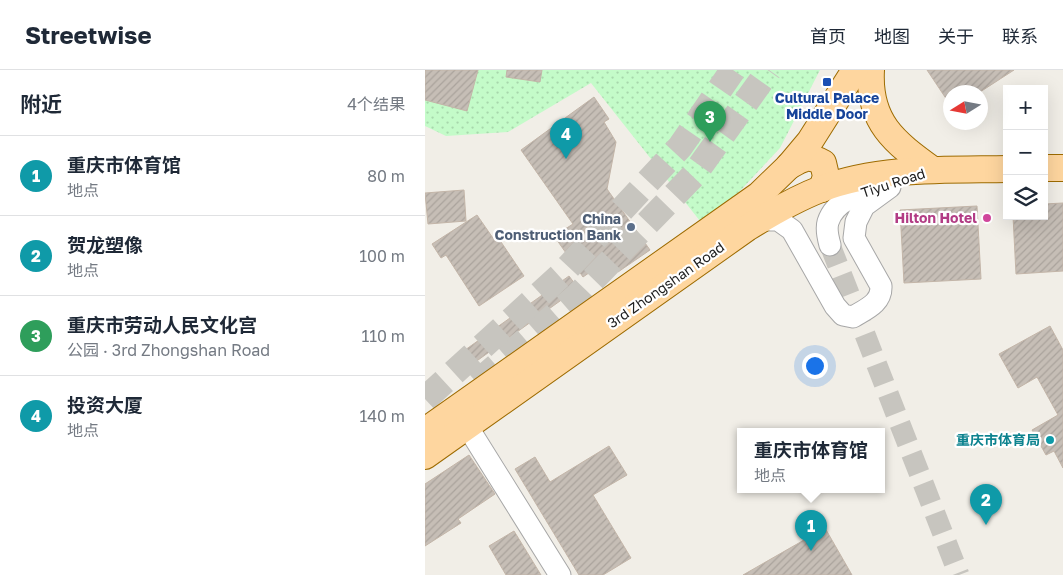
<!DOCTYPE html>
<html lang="zh">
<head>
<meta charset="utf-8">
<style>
	:root { --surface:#fff; --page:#f2f2f3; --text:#1f2937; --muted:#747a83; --line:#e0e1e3; --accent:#d10200 }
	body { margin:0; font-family:"Golos Text","Noto Sans SC",sans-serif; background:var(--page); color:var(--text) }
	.controls { position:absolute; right:15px; top:15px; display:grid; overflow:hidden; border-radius:0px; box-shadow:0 5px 20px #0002 }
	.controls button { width:45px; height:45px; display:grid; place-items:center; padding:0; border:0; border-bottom:1px solid var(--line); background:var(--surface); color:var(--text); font:25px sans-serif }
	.compass { position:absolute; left:518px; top:15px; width:45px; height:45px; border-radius:50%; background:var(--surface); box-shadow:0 5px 20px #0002; rotate:259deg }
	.you { position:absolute; left:389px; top:295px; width:18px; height:18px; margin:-12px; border:4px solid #fff; border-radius:50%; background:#1a73e8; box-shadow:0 0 0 8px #1a73e833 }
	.badge { display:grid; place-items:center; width:32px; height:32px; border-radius:50%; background:var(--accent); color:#fff; font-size:16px; font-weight:700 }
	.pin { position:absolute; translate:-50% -41px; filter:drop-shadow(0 1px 2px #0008) }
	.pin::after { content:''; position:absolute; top:26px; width:18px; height:15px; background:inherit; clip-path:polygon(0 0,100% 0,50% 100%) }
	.popup { position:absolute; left:312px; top:358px; width:148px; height:65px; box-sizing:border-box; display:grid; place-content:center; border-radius:0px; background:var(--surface); filter:drop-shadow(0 1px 4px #0005); font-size:16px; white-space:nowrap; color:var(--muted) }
	.popup b { font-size:19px; color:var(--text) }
	.popup::after { content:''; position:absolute; left:50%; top:100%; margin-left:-10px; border:10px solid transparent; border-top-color:var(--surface) }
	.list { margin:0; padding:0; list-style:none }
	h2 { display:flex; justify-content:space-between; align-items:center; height:65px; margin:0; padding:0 20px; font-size:21px }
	h2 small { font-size:16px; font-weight:400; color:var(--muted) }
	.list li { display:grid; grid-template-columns:32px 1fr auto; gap:15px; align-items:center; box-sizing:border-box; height:80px; padding:0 20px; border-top:1px solid var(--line) }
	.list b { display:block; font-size:19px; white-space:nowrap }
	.list p { margin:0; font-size:16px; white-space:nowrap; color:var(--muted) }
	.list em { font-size:16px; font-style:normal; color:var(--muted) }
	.icon { flex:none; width:28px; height:28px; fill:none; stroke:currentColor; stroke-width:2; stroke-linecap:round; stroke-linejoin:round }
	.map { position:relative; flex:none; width:638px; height:505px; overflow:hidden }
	header { display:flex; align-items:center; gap:30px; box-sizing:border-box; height:70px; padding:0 25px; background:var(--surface); border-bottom:1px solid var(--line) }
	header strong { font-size:24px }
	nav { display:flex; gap:28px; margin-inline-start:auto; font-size:18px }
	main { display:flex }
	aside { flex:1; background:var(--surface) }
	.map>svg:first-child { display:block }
	.park { fill:url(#park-dots) }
	.building { fill:url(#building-hatch); stroke:#c3b5a8 }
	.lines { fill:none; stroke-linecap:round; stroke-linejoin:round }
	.minor-tunnel { stroke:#c7c5bf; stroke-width:21; stroke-dasharray:21 11; stroke-linecap:butt }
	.major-tunnel { stroke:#c7c5bf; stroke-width:26; stroke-dasharray:26 13; stroke-linecap:butt }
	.minor-casing { stroke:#a7a7a7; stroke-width:23 }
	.major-casing { stroke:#9d6b00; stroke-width:28 }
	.minor { stroke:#fff; stroke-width:21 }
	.major { stroke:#fed69f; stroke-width:26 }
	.transit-dot { fill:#1a4fb4; stroke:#fff; stroke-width:2 }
	.hotel-dot { fill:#d1479c; stroke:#fff; stroke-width:2 }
	.service-dot { fill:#5c6f8a; stroke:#fff; stroke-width:2 }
	.culture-dot { fill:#0f9aa8; stroke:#fff; stroke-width:2 }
	.labels { text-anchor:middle; stroke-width:4.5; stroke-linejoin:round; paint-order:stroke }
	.transit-label { font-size:14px; font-weight:bold; fill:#164399; stroke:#fff }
	.street-label { font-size:14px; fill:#202020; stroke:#fff }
	.hotel-label { font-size:14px; font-weight:bold; fill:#b23c85; stroke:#fff; text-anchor:end }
	.service-label { font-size:14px; font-weight:bold; fill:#4e5e75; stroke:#fff; text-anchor:end }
	.culture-label { font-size:14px; font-weight:bold; fill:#0d838f; stroke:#fff; text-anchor:end }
</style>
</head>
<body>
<header>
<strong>Streetwise</strong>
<nav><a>首页</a><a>地图</a><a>关于</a><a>联系</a></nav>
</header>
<main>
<aside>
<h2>附近<small>4个结果</small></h2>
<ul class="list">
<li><span class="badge" style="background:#0f9aa8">1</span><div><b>重庆市体育馆</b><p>地点</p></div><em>80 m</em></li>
<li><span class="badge" style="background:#0f9aa8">2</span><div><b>贺龙塑像</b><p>地点</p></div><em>100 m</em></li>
<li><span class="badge" style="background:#2e9e5b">3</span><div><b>重庆市劳动人民文化宫</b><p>公园 · 3rd Zhongshan Road</p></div><em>110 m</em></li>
<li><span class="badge" style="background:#0f9aa8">4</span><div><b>投资大厦</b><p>地点</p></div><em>140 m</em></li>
</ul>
</aside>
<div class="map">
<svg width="638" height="505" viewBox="0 0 638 505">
	<defs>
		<pattern id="park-dots" width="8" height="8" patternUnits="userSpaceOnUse" patternTransform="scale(1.25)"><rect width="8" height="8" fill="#c4fbc9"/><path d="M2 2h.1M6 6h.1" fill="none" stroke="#a8d7ac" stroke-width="1.8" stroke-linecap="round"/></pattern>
		<pattern id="building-hatch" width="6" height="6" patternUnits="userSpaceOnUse" patternTransform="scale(1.25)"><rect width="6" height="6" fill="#c6beb6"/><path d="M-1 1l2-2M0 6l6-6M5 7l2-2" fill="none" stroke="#aaa39c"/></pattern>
	</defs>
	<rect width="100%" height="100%" fill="#f1eee7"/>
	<path class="park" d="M0,0H395L355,78L314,122L275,151L166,13L83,62L21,66L0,56Z"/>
	<g class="building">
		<path d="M0,0H53L42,41L0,30Z"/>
		<path d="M82,0H117L115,12L81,7Z"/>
		<path d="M502,0H589L555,22H526V36Z"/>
		<path d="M169,27L184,49L179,52L191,72L182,119L225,180L193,202L184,189L158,207L129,166L148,154L96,80Z"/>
		<path d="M39,120L41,151L3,154L0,123Z"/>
		<path d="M638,133V201L591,204L588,146H619V134Z"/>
		<path d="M552,136L556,209L479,213L475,140Z"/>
		<path d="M52,145L70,171L74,169L99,206L54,236L21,185L16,188L7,174Z"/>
		<path d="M144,206L153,218L42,298L33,285Z"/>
		<path d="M625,256L638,280V398L629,381L621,385L607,360L633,345L612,307L593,318L574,284Z"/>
		<path d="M184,376L202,405L168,425L206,488L178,505H154L90,399L110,387L125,412Z"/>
		<path d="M44,385L70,424L33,449L36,453L0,476V414Z"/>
		<path d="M400,458L427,505H318Z"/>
		<path d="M89,461L116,505H81L64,476Z"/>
	</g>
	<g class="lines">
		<path class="minor-tunnel" d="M405,175L534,505"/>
		<g class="major-tunnel">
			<path d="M52,313L152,226L268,106L344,0"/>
			<path d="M0,329L136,205L255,77L308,0"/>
		</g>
		<g class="minor-casing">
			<g id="minor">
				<path d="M328,155L340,150H353L367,160L410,236L418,245L428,247C441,239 457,233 456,216L429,168L431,152L439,136L465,117"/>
				<path d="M405,175C403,168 401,159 403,152C410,130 435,123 454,119"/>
				<path d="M42,356L135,505"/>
			</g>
		</g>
		<g class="major-casing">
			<g id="major">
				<path d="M446,0C443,52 469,72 508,100"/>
				<path d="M364,96C378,88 383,84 398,93L401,106L397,119"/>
				<path d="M619,98H638"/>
				<path d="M0,361L334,125L364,96L385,71L430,0"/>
				<path d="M0,386L322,158C346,143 370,129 396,119C454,97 521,100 582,99"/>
			</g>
		</g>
		<use href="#minor" class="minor"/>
		<use href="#major" class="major"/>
	</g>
	<rect class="transit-dot" x="397" y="7" width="10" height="10" rx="2.5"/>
	<circle class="hotel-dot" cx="562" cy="148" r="5"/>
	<circle class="service-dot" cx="206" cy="157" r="5"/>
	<circle class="culture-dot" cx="625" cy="370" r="5"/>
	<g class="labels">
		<g class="transit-label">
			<text x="402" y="33">Cultural Palace<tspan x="402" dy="16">Middle Door</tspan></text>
		</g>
		<g class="street-label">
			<text transform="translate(468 113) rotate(-18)" y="5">Tiyu Road</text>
			<text transform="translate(241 215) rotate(-35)" y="5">3rd Zhongshan Road</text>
		</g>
		<g class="hotel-label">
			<text x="552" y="153">Hilton Hotel</text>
		</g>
		<g class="service-label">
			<text x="196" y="154">China<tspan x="196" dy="16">Construction Bank</tspan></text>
		</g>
		<g class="culture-label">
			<text x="615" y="375">重庆市体育局</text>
		</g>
	</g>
</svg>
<div class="controls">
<button>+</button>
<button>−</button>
<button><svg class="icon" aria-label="layers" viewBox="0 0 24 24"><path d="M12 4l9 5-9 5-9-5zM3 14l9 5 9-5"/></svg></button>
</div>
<svg class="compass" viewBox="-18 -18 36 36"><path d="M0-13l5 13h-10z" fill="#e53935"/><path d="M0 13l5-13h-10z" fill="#747a83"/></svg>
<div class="you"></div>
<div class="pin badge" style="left:386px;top:481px;background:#0f9aa8">1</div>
<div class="popup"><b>重庆市体育馆</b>地点</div>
<div class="pin badge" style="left:561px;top:455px;background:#0f9aa8">2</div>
<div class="pin badge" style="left:285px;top:72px;background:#2e9e5b">3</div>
<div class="pin badge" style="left:141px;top:89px;background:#0f9aa8">4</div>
</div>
</main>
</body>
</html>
